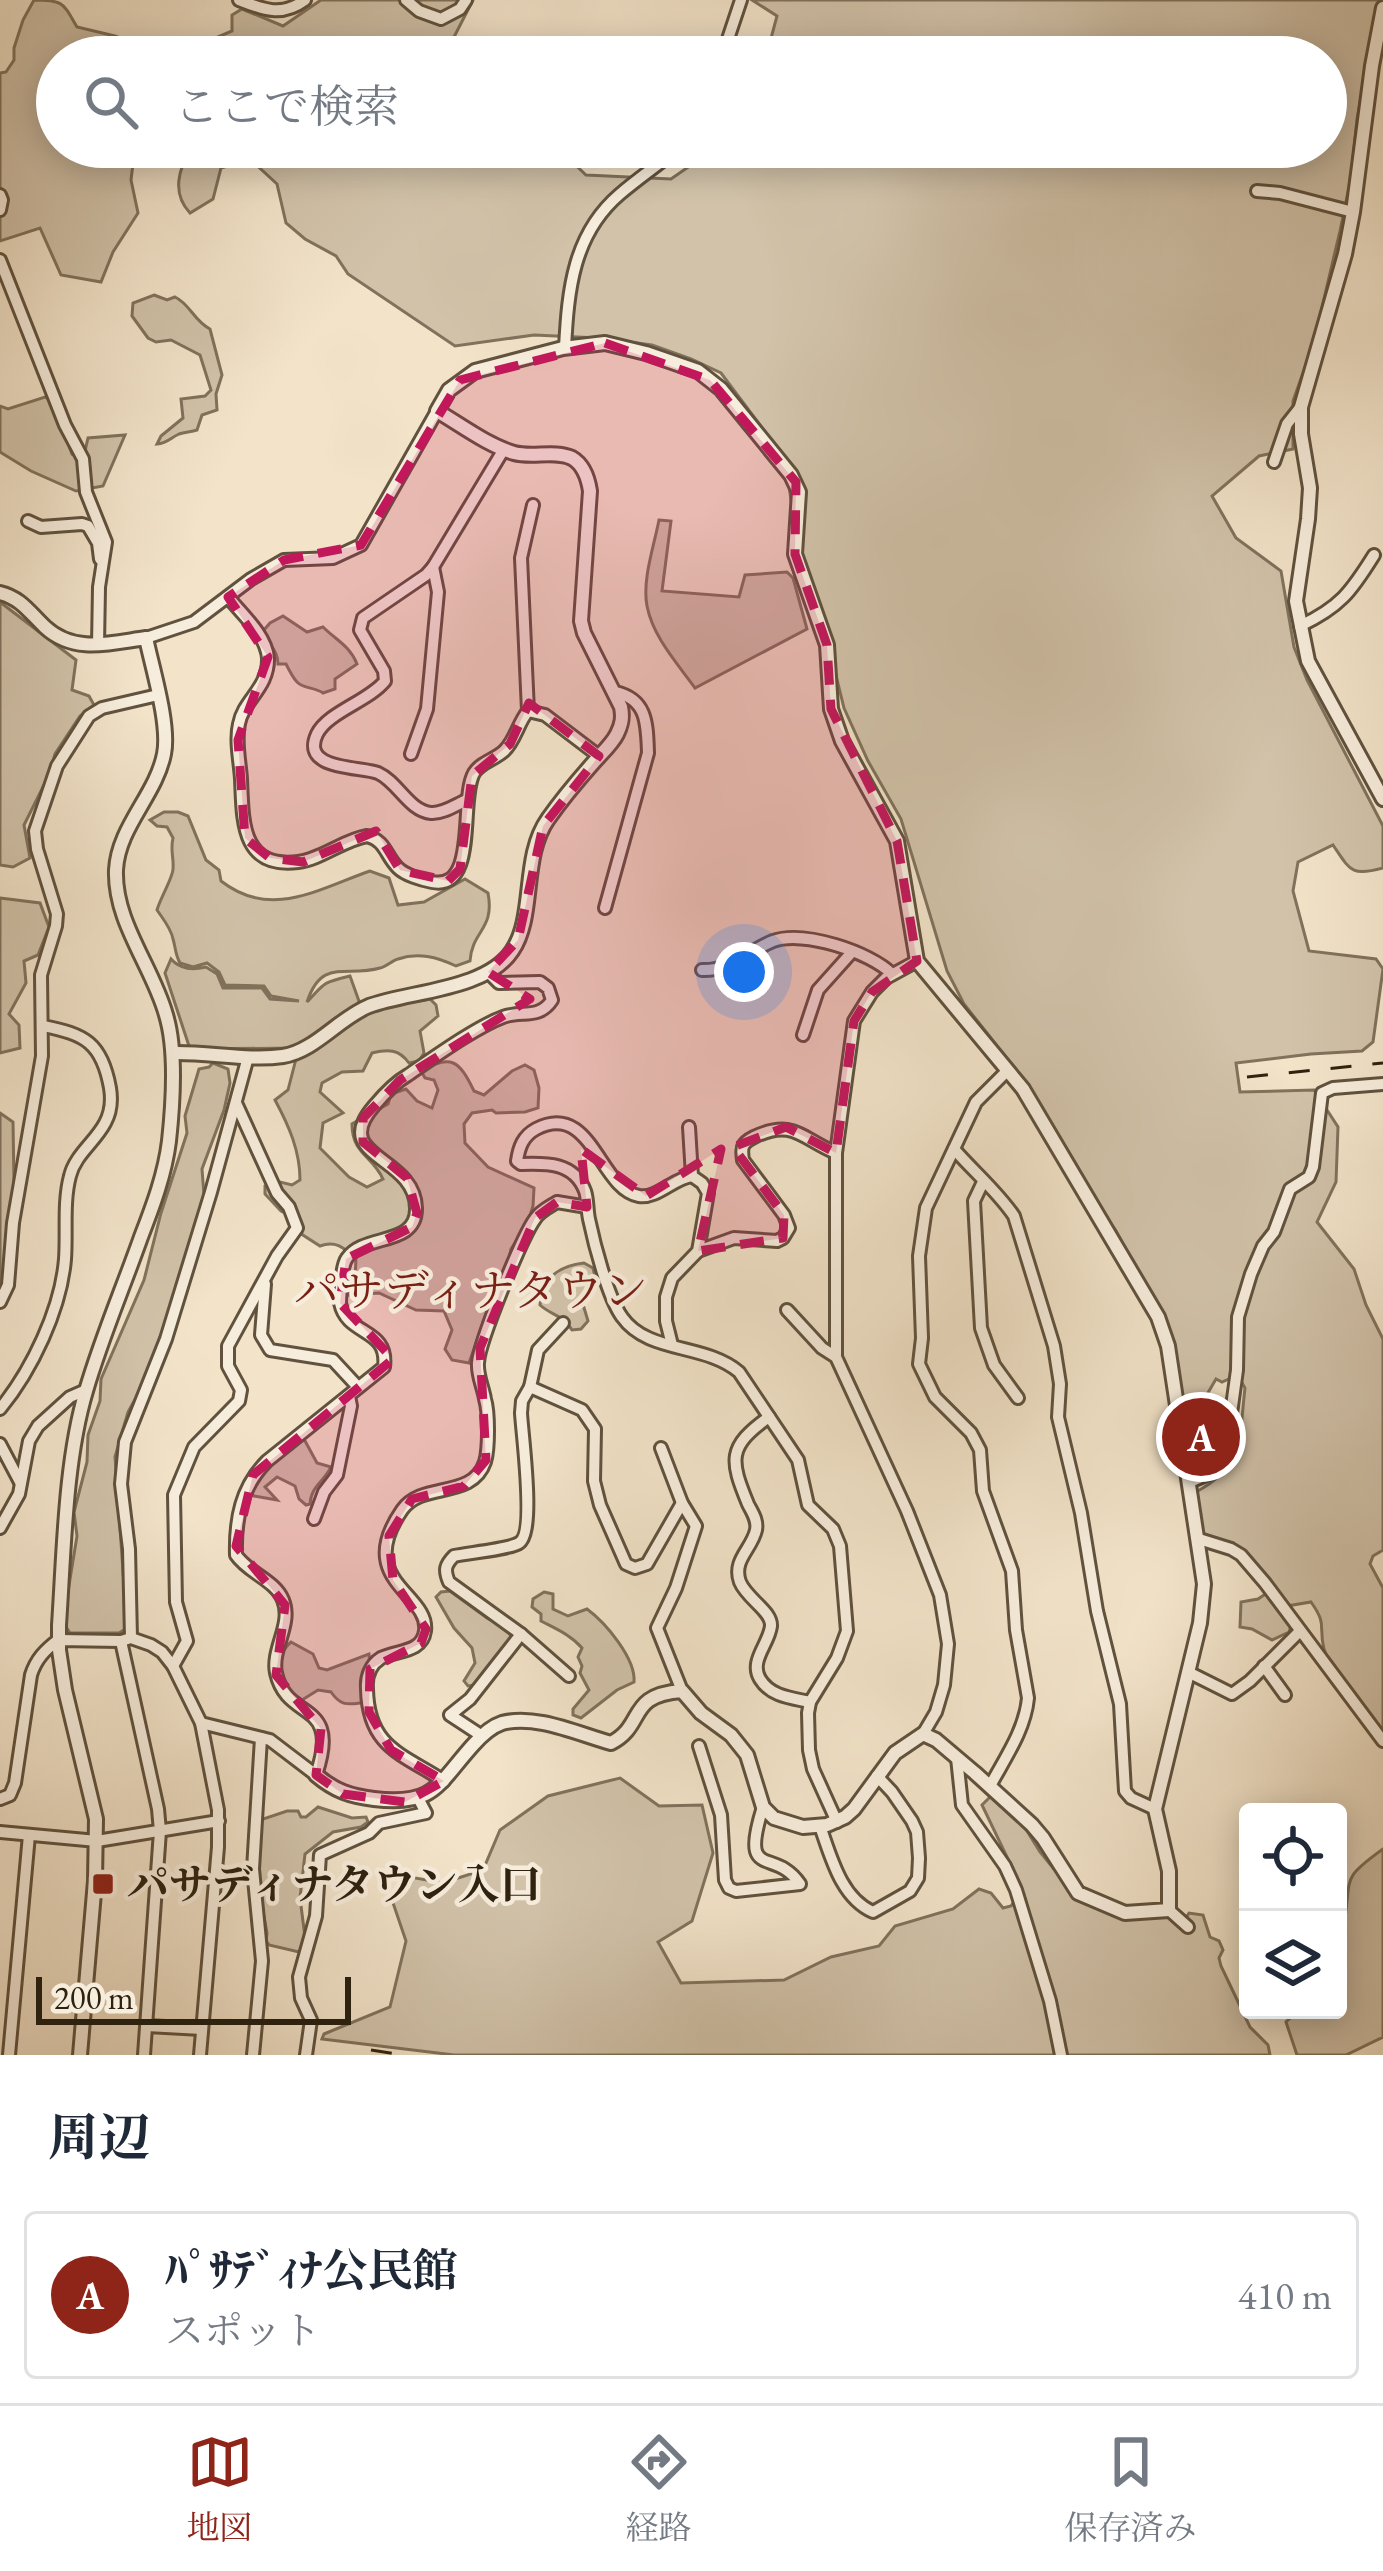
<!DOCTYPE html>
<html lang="ja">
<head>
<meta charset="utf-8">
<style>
	:root { --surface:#fff; --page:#f2f2f3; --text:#1f2937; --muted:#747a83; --line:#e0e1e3; --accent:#8f2418 }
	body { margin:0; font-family:"EB Garamond","Noto Serif JP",serif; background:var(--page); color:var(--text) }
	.controls { position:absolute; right:36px; bottom:36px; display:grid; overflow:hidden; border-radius:12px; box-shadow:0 6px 30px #0003 }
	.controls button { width:108px; height:108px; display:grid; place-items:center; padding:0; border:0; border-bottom:3px solid var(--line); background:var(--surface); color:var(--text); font:60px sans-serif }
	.scale { position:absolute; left:36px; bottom:30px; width:315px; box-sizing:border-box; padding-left:12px; border:6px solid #2f220f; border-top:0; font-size:33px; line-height:42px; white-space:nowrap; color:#2f220f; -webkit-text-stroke:9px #f7eddc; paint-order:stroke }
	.you { position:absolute; left:744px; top:972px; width:42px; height:42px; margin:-30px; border:9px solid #fff; border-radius:50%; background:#1a73e8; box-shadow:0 0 0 18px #1a73e833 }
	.badge { display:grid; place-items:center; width:78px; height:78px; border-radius:50%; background:var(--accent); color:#fff; font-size:39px; font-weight:700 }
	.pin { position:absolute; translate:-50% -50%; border:6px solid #fff; box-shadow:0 3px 12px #0006 }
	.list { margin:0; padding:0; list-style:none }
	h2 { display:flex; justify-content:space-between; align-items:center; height:156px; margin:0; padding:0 48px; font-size:51px }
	h2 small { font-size:39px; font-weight:400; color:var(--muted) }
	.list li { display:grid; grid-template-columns:78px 1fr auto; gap:36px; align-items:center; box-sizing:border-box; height:168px; margin:0 24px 24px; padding:0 24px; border:3px solid var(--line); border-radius:12px }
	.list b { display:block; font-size:45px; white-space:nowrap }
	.list p { margin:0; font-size:39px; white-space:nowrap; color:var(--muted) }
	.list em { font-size:39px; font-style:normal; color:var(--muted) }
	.icon { flex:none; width:66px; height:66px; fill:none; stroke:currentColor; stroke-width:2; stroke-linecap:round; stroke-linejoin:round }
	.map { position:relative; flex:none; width:1383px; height:2055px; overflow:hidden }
	.search { position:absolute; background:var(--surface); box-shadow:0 6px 30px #0003; left:36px; right:36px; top:36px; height:132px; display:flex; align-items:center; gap:30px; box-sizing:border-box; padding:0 42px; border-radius:66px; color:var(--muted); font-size:45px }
	.sheet { height:348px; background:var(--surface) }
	nav { display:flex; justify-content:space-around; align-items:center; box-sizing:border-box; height:168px; border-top:3px solid var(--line); background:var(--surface); font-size:33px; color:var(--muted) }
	nav a { display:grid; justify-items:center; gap:6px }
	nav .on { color:var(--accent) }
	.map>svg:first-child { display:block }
	.green { fill:#d1c2a9; stroke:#80725c; stroke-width:3 }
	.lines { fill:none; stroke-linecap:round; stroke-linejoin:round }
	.minor-casing { stroke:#60523e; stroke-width:16 }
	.tertiary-casing { stroke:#60523e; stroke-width:18 }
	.minor { stroke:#f7eddc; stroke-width:10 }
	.tertiary { stroke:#f7eddc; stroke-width:12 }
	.rail { stroke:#2f220f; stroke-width:3; stroke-dasharray:21 21; stroke-linecap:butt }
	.marked { fill:#c2185b; fill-opacity:0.2; stroke:#c2185b; stroke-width:9; stroke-dasharray:24 15; stroke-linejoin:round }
	.poi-dot { fill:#8f2418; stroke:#f7eddc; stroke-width:4.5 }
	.labels { text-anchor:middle; stroke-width:9; stroke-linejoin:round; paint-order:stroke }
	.poi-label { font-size:42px; font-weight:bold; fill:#2f220f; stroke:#f7eddc; text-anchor:start }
	.neighbourhood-label { font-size:45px; fill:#7a1f14; stroke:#f7eddc }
</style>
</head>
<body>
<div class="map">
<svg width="1383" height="2055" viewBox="0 0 1383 2055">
	<rect width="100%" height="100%" fill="#f2e3c9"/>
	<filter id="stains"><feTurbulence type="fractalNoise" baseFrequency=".00167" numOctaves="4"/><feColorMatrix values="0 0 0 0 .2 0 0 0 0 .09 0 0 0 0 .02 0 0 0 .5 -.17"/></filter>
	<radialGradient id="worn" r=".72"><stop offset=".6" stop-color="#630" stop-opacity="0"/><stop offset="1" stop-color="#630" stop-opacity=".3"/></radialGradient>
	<g class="green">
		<path d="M34,0C64,0 63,3 77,27L115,36L146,48L183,52L232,31V15L242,9L283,26L321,0H473L454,37L473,57H57V147H135L131,180L138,213L113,252L101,282L61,275L40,228L0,241V73L6,72L14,60V48L23,20Z"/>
		<path d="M752,0H1379L1357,119L1351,177L1340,231L1313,345L1293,401V449L1259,456L1212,496L1236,538L1281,571L1294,647L1307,680L1383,826V868C1351,877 1350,870 1333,845L1298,862L1293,891L1309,951L1376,959L1383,969L1373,1042L1362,1051L1311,1054L1236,1063L1240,1092L1314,1090L1338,1127L1336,1182L1317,1222L1354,1269L1366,1305L1383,1339V1550L1373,1556L1370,1564L1383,1588V1730C1365,1711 1331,1673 1324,1649C1318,1625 1328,1626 1311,1602L1287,1606L1291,1626L1289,1632L1272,1640L1252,1629L1240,1627L1241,1602L1258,1599L1267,1593C1247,1566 1239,1543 1203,1538L1196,1492C1245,1466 1239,1438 1245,1388L1241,1381L1231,1378L1222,1382L1216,1379L1195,1415L1192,1417L1186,1413L1166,1326L1116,1231L1089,1192L1029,1086L964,1004L947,971L901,819L868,761L844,708L816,594L800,561L789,486L766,433L721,373L691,359L652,345L599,338L534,335L455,346L348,274L336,256L305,239L286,223L277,184L250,159L221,168L213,199L190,213C171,193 179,169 191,147H557L586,175L671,179L717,147H1326V57H766L777,16Z"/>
		<path d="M154,295L167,300L175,297C190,304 194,321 210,329L222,375L216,394L217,410L202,415L197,430C191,432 185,432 179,434C170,438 168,443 157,444L161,436L183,418L181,399L205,396L211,390L200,355L171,340L156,342L148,338L132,316L133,303Z"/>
		<path d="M45,397L52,400L72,454L85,451L88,438L125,435L103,486L76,491L31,471L0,452V406L8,409Z"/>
		<path d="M659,520L671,521L662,591L739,597L745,575L787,572L793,578L807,629L695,688C677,663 653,637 647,606C642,580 654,546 659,520Z"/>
		<path d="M0,602L76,660L72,690L89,696L94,705L80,716L55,754L49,775L24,825L30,858L13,867L0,865Z"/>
		<path d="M283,616L307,632L323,627C336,640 350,646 357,664L335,679V689L323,693C315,687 304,689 297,682C293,678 289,670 286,664H278C278,648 266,645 264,630L270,623Z"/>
		<path d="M164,812H178L188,816L206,860L219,870L221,881C271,920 318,889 370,871L389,878L398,905L424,902L465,879L488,893C495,930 472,930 470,961L456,966C437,957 418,952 398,959C391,961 386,967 380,968C346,978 322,957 307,1002C325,983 321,983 350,976L360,1004L293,1048L190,1049L165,973L171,959C181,970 193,970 206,967L217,974L223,988H262L270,999L299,1001L271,996L264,986L225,985L219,972L207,963L193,967L180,963C175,954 176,949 173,939C171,928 163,919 157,910C160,899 173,877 173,869C174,857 170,851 173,838L167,827L157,826L150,820Z"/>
		<path d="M0,898L40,903L49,927L38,955L24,961L26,983L9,1014L19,1025L20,1048L0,1053Z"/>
		<path d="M430,999L436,1005L438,1016L420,1031L424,1053L419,1061L409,1063C399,1049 388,1049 372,1053L363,1071L342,1072L322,1083L320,1092L343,1113L323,1123L320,1148L349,1177L367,1187L383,1179C372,1155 352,1154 352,1124L388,1104L391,1094L406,1089L417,1101L432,1108L438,1090L434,1080L425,1078L421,1071C451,1054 459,1060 474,1091L484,1095L512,1071L525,1065L534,1070L539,1088L538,1108L525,1112L496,1113L492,1110L472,1113L464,1124L465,1143L488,1167L534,1188L533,1206L528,1222L511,1249L504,1281L489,1306L469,1363L452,1360L445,1349L452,1330L444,1311L416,1310L379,1293L349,1295L355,1279L356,1258C344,1248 336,1240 320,1246L292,1228L289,1215L281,1211L265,1194V1186L276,1181L292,1185L300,1180C300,1151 289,1126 275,1100L288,1090L296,1059C323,1046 345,1024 372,1012C388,1004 412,1003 430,999Z"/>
		<path d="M213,1063L228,1069L230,1083L224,1110L202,1169L204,1195L202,1211L156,1351L142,1387L128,1412L115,1457L127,1628L119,1633H70L63,1622L77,1536L74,1512L87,1462L88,1435L100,1401L101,1379L144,1280L161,1213L187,1133L185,1116L199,1069L209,1067Z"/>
		<path d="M0,1113L13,1122L14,1183L3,1288L0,1293Z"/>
		<path d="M584,1263L593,1268L596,1281L582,1301L588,1321L581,1329L572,1330C564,1316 551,1315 540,1305C542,1278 558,1266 584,1263Z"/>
		<path d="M304,1439L317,1463L331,1467C324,1482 311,1486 310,1504L306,1505L299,1499L295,1486L277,1477L265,1487L277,1500L254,1496L248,1491C260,1471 282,1446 304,1439Z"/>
		<path d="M450,1591L487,1618L509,1630L511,1638L477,1685L468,1686L464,1681L475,1663L472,1648L454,1628L436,1597L441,1592Z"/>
		<path d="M544,1592L553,1594V1609L568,1616L587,1609C606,1623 636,1659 634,1682L617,1690L581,1718L573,1715V1709L589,1690L580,1673L582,1666L578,1657L582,1648C571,1635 556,1629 541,1621V1614L532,1607L533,1599Z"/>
		<path d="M291,1642L313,1654L319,1668L327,1670L369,1654C372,1668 360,1676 365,1696L360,1703C346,1705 340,1705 331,1692L318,1690L302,1700L285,1688C280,1671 276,1654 291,1642Z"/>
		<path d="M620,1778L659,1806L702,1805L713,1853L692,1921L658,1942L681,1983L784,1980L831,1957L879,1946L895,1926L953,1909L979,1889L991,1893L1003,1908L1011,1906L1020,1894L1008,1859L982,1805L991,1796L1022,1823L1040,1852L1075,1895L1124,1916L1164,1915L1172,1919L1184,1921L1189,1913L1203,1915L1210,1937L1219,1941L1223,1950L1219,1958L1221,1966L1250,2027L1268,2045L1270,2055H454L322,2039L324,2034L390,2007L406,1941L391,1897L410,1877L443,1883L483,1870L500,1830L548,1796Z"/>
		<path d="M318,1807L352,1818L366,1817L368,1822L361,1827L333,1832L305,1854L300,1898L305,1937L299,1952L269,1945L266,1941L267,1933L255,1867L260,1820L287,1811H298L301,1817H306Z"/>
		<path d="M1383,1849V2037L1346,2055H1297L1286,2022L1299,2010H1338V1930L1344,1925C1352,1876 1340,1880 1383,1849Z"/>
	</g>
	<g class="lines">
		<g class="minor-casing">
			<g id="minor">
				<path d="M239,0C264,10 282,17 305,0"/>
				<path d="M406,0L419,11L441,19L460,9L466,0"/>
				<path d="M722,57L741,0"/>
				<path d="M1257,191L1280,193L1353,212"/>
				<path d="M0,195L2,200L0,210"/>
				<path d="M0,260L65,425L83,459L86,492L106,542L99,587L98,645"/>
				<path d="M565,348C568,290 573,234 620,194C640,177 661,163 680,147"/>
				<path d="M1274,462L1287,424L1302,405"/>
				<path d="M28,521L41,527L82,524L88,526L98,543L100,559"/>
				<path d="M228,597C242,614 266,635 268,658C269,688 243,700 239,724C235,741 240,762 241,779C243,819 240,869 298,862C322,859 343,840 367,836C386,841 385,855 398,868C405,875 421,880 432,882C479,891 459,799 474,773C481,762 494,760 504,751C515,741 518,723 528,711L545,715L599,756"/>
				<path d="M1300,626C1340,607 1351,592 1374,555"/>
				<path d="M146,638L194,622L251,579L284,560L333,558L361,545L437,411"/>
				<path d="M528,711L521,558L533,505"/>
				<path d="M411,754L427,709L438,592L433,567"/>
				<path d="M467,800C457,804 443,814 431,813C409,811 398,782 378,773C361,766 300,771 317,734C328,712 369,701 385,681L384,671L360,630L363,618L426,575L433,567L504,449"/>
				<path d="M605,908L648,753C647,723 647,699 615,692"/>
				<path d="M702,970C731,971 748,951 773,941C804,930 870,952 892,974"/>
				<path d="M803,1035L818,990L852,952"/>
				<path d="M954,1149C974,1172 997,1191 1014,1216L1054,1346L1060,1384L1058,1417L1081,1513L1097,1611L1120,1704L1125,1791L1131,1798L1155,1809"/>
				<path d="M692,1176C674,1178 657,1199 639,1196C599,1189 592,1100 536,1129C523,1136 519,1147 517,1161L521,1164C546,1163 574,1162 585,1191C588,1200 587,1210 589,1219C594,1243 608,1298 622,1317C648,1354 705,1343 739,1372L798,1460L808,1505L833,1529L840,1546L847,1631L837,1658L810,1702L808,1713L809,1750L813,1769L837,1822"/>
				<path d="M983,1182L974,1201L981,1328L994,1365L1018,1398"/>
				<path d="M698,1251L734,1238L777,1241L783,1238L789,1228L784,1215L743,1160C741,1147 742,1143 754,1137C793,1118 802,1139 836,1153"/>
				<path d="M265,1284L261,1335L270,1350L333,1360L358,1387"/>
				<path d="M0,1302L8,1285L13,1223L42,1056L41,975L56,926L57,914L37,849L35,831L57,766L89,716L102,708L158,695"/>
				<path d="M787,1310L822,1348L836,1357L907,1511L940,1595L948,1644L944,1685L936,1712L923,1734"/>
				<path d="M672,1345L666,1321V1297L672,1278L698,1251L708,1193L702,1183L692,1176L689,1127"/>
				<path d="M836,1357V1153L854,1021L872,992L886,978L917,961"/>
				<path d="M530,1387L538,1350L563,1323"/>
				<path d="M0,1409C32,1370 61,1309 65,1259C67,1232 63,1202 70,1176C75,1155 95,1142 105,1123C111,1112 112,1100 110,1088C102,1043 85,1034 43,1026"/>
				<path d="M769,1417C727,1447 730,1460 748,1504C752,1512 758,1520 756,1530C752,1549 732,1560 740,1582C747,1599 772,1611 771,1626C769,1644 749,1661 760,1679C771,1697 792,1698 810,1702"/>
				<path d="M0,1444L20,1482"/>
				<path d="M661,1448L682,1503L696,1526L676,1588L657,1628L682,1691"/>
				<path d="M1190,1482L1218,1470L1225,1457L1237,1370L1238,1317L1251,1274L1263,1246L1274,1232L1290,1189L1309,1177L1313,1167L1322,1093L1333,1088L1383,1084"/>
				<path d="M314,1519L324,1492L337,1475L351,1406L349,1396"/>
				<path d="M0,1528L19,1494L29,1441L38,1426L70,1397L86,1390"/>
				<path d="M1199,1539L1231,1549L1241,1555L1265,1583L1383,1741"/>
				<path d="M131,1638L129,1549L121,1484L125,1442L166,1339L211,1192L248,1057"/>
				<path d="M121,1641L158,1809L160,1831L144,2055"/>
				<path d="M173,1666L187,1641L176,1602L174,1495L194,1447L239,1401L241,1390L228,1366V1346L277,1256L297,1228L289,1207L277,1193L236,1103"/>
				<path d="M1264,1666L1285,1695"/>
				<path d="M1188,1672L1232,1694L1250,1681L1300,1631"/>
				<path d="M569,1676L521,1634L449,1582C444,1570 445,1565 454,1556C468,1553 510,1549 519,1543C536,1533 522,1434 521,1413L522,1401L530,1387L582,1410L595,1429L594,1481L600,1505L626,1564L635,1568L647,1564L682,1503"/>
				<path d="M201,1723L270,1740L316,1775C342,1698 287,1723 276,1673C271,1649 293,1624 283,1600C275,1580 248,1573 236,1555C235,1519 241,1487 267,1461L384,1367C389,1327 347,1337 340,1303C340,1301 341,1287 341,1285C342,1277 342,1265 347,1258C364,1233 417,1247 416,1208C415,1155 329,1158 374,1106C384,1094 394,1083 408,1075C433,1058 476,1027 503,1017C522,1010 539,1020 552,1000L548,988L540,982L499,983L488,972"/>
				<path d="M482,1736L450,1715L470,1699L521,1634"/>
				<path d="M699,1746L721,1815L725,1880L729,1888L736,1891L800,1884C775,1846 739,1883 763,1807"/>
				<path d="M957,1758L962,1805L1005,1866L1016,1890L1050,2001L1061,2055"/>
				<path d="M444,1781C402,1754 368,1747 367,1689C366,1677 370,1665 381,1658C397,1650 422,1653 425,1631C430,1593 353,1581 402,1510C422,1481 472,1500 485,1462C489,1449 489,1412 485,1399C483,1387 477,1375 478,1363C479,1342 522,1237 535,1219C540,1211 549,1207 557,1202L587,1207"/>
				<path d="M990,1786C1005,1758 1025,1730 1028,1698L1016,1630L1012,1571L983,1491L980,1450L971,1433L935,1397L919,1364L922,1338L919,1256L926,1208L976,1102L1007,1071"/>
				<path d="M0,1799L10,1795L15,1783L31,1675C36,1659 45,1650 58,1640L121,1641L131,1638L151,1645L162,1652L173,1666L201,1723L218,1810V1847L200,2055"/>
				<path d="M820,1826C831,1857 841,1898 873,1912L910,1891L918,1878L919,1858L917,1832L912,1821L892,1792L877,1776"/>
				<path d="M0,1832L97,1841L219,1821"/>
				<path d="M1169,1910L1188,1927"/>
				<path d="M147,2026L202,2029"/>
				<path d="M9,2055L29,1835"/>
				<path d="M253,2055L262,1961L253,1869L261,1738"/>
				<path d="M306,2055L311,2020L301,1998L299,1977L316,1916L320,1855L369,1833L379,1823L426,1813L418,1798"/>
			</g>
		</g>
		<g class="tertiary-casing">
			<g id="tertiary">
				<path d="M1383,8L1372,66L1353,212L1345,254L1301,407V434L1310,488L1308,519L1296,601L1308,661L1383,799"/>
				<path d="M0,593C21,598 30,613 45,627C74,654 110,643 146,638C152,667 170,725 164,754C156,795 118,827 116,870C114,922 153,967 166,1015C177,1051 173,1104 169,1141C165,1174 153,1206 141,1237C123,1288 101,1339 86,1391C65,1461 64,1552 59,1625V1650L65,1690L96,1819L95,1881L80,2055"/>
				<path d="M173,1053C208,1052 249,1061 283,1056C315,1051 339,1018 369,1006C410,991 486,990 512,951C536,916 521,857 548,819C562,799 578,780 594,762C602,753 612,744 617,734C622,724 623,717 621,707L584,633L581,621L590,491C588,478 584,465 572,458C555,450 532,458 514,453C487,445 461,425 437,411L449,390L475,371L563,348L605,343L646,353L698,371L721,389L791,475L799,492L795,554L827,645L831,709L842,741L897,841L917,961L1023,1089L1158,1317L1168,1346L1204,1584L1200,1623L1155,1809L1169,1871V1910L1125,1913L1078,1893L1043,1838L1032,1825L975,1773L936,1740L923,1734L895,1753L854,1809L845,1817L827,1825L803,1827L774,1818L763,1807L747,1755L731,1735L701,1713L682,1691C626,1695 646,1725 611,1743C578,1734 536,1714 502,1723C490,1727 481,1736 473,1745C437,1785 435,1806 374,1799C350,1796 335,1791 316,1775"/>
			</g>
		</g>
		<use href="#minor" class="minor"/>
		<use href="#tertiary" class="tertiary"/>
		<g class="rail">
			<path d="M1247,1077L1383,1063"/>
			<path d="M371,2050L402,2055"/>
		</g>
	</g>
	<path class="marked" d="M605,343L710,380L796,482L795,554L827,645L831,709L897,841L917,961L872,992L854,1021L836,1153L786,1127L733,1147L784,1215L783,1238L698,1251L721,1149L646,1196L581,1149L587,1207L557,1202L535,1218L480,1348L486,1460L464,1486L412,1499L389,1536L393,1580L426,1629L421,1643L370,1669L369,1712L391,1750L444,1781L405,1802L343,1794L316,1775L321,1729L276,1675L285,1605L236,1546L253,1475L393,1359L340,1303L346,1259L412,1227L417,1213L407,1178L363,1142V1118L400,1080L530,999L488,972L518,940L543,826L599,756L529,703L510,744L472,776L460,869L448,881L400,870L376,831L303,862L270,858L245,838L238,740L268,657L228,597L284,560L361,545L460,380Z"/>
	<rect class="poi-dot" x="91" y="1872" width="24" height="24" rx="6"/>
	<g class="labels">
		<g class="poi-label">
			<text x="127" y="1899">パサディナタウン入口</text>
		</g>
		<g class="neighbourhood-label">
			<text x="471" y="1306">パサディナタウン</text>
		</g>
	</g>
	<rect width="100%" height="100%" filter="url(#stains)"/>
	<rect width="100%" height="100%" fill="url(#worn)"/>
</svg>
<div class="controls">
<button><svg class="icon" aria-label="locate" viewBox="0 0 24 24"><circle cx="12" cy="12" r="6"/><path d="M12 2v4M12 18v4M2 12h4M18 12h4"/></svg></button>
<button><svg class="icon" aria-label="layers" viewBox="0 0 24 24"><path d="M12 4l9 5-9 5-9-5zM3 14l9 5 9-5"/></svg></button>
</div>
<div class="scale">200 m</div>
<div class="you"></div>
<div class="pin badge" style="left:1201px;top:1437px">A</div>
<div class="search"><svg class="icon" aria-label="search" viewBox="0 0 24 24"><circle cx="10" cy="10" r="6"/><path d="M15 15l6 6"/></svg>ここで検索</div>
</div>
<section class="sheet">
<h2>周辺<small></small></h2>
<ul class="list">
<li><span class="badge">A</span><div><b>ﾊﾟｻﾃﾞｨﾅ公民館</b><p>スポット</p></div><em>410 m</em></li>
</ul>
</section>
<nav>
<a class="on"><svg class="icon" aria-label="map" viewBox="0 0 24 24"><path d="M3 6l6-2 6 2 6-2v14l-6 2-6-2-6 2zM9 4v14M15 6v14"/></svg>地図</a>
<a><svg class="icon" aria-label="directions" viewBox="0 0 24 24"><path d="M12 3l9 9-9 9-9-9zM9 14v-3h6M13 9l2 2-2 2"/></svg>経路</a>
<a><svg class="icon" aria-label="saved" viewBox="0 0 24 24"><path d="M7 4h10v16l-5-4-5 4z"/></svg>保存済み</a>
</nav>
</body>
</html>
